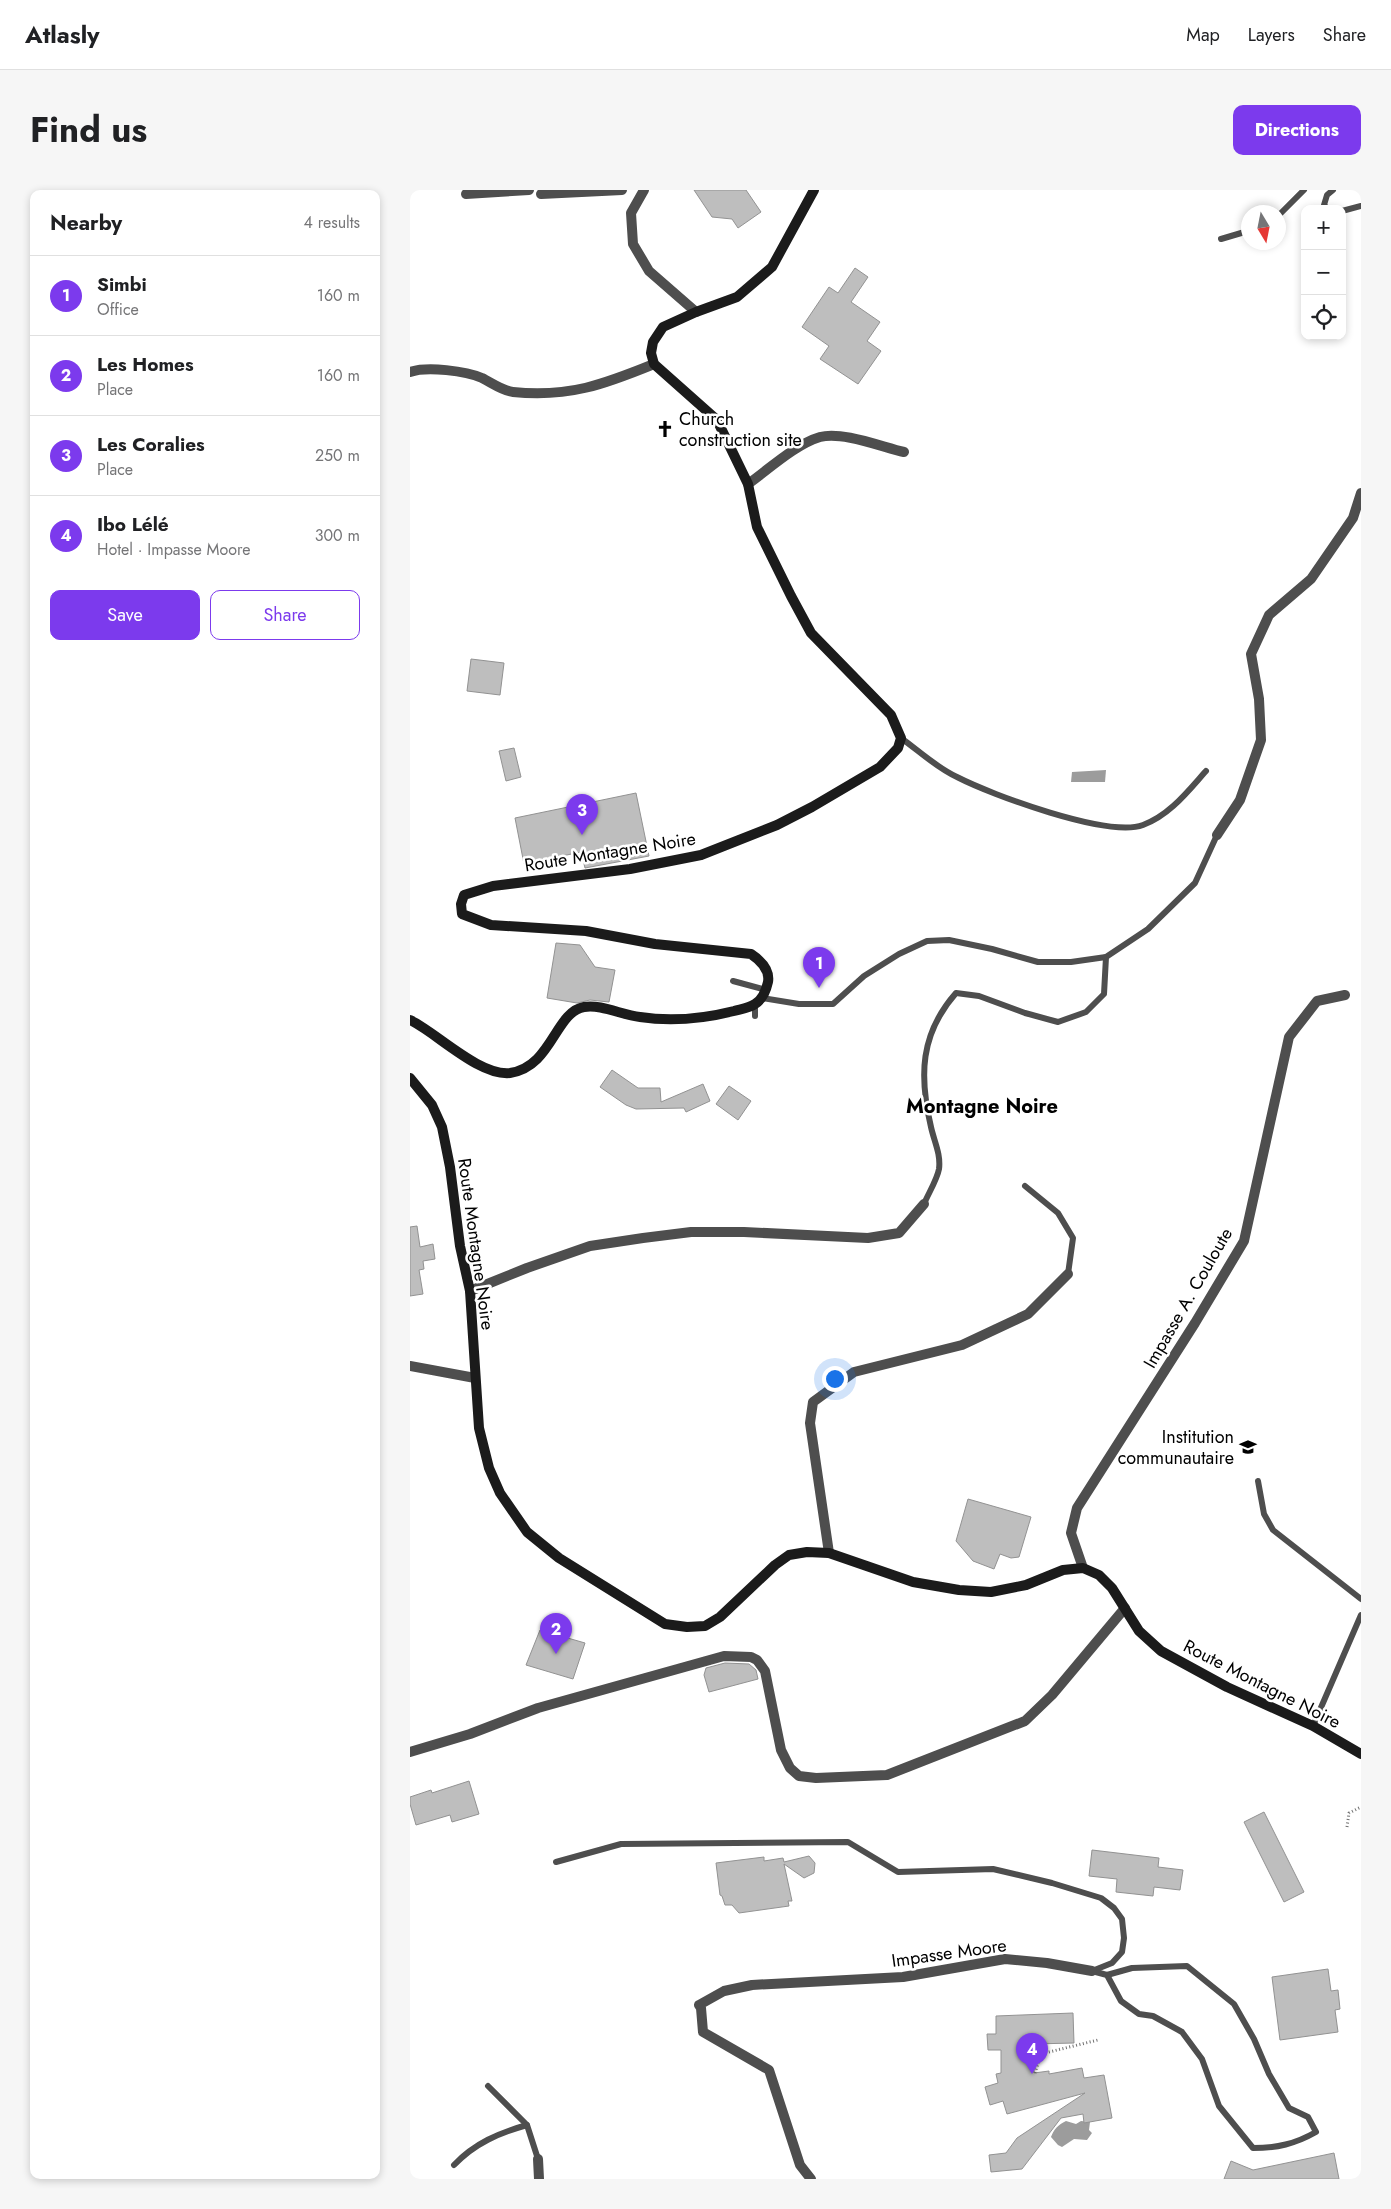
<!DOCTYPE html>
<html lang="en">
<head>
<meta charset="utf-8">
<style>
	:root { --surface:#fff; --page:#f6f6f6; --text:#202124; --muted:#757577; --line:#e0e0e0; --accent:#7c3aed }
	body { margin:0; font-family:Jost,sans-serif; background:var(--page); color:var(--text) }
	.controls { position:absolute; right:15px; top:15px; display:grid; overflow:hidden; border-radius:10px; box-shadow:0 2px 8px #0003 }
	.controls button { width:45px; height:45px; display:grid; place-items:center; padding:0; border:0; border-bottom:1px solid var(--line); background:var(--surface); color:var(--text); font:25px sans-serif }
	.compass { position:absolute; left:831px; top:15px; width:45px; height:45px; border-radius:50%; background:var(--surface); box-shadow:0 2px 8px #0003; rotate:170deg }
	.you { position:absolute; left:424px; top:1188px; width:18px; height:18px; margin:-12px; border:4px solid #fff; border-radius:50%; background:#1a73e8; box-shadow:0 0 0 8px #1a73e833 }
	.badge { display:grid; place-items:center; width:32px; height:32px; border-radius:50%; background:var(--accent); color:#fff; font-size:16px; font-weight:700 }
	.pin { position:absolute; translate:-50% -41px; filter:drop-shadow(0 1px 2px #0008) }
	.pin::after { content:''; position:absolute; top:26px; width:18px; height:15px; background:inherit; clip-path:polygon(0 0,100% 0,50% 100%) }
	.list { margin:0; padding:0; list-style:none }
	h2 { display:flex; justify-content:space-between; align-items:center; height:65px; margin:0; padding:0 20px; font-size:21px }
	h2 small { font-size:16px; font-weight:400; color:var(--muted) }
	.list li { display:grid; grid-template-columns:32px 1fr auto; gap:15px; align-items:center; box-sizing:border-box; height:80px; padding:0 20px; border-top:1px solid var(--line) }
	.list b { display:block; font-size:19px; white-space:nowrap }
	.list p { margin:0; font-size:16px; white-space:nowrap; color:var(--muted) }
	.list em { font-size:16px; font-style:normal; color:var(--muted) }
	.actions { display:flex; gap:10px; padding:15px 20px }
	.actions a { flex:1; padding:11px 0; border:1px solid var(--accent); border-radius:10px; text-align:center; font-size:18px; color:var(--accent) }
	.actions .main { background:var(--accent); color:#fff }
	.icon { flex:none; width:28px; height:28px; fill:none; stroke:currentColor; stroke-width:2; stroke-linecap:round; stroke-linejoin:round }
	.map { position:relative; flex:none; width:951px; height:1989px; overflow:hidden; border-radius:10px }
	header { display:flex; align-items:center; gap:30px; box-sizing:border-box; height:70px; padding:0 25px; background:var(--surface); border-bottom:1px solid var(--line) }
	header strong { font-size:24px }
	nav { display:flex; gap:28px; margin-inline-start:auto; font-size:18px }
	.intro { display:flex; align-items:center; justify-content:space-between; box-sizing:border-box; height:120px; padding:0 30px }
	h1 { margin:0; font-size:35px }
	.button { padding:12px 22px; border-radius:10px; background:var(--accent); color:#fff; font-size:18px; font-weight:700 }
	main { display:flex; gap:30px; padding:0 30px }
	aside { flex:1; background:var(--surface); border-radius:10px; box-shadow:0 2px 8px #0003 }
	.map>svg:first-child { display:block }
	.water { fill:#9c9c9c }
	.building { fill:#bebebe; stroke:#929292 }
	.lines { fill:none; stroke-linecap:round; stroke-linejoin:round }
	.path { stroke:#707070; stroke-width:3; stroke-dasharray:1 2.5; stroke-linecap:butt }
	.lane { stroke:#4e4e4e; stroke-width:6 }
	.street { stroke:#4e4e4e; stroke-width:10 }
	.secondary { stroke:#1b1b1b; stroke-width:10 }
	.labels { text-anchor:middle; stroke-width:5; stroke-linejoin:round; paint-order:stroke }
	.poi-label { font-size:18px; fill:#000; stroke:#fff; text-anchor:start }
	.street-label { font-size:18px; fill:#000; stroke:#fff }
	.quarter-label { font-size:20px; font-weight:bold; fill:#000; stroke:#fff }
</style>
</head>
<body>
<header>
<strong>Atlasly</strong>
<nav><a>Map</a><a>Layers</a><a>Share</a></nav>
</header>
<div class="intro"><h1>Find us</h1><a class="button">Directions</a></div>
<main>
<aside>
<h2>Nearby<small>4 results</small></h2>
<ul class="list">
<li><span class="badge">1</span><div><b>Simbi</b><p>Office</p></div><em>160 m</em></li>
<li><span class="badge">2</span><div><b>Les Homes</b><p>Place</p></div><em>160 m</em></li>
<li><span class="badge">3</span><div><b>Les Coralies</b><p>Place</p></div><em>250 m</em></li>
<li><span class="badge">4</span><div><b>Ibo Lélé</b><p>Hotel · Impasse Moore</p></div><em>300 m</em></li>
</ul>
<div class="actions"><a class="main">Save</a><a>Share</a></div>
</aside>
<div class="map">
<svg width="951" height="1989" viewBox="0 0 951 1989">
	<rect width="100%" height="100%" fill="#fff"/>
	<g class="water">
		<path d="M696,580L695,592H661L662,582Z"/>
		<path d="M656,1931L666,1934L671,1931L680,1932L679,1940L682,1943L677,1950L664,1949L652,1957L648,1955L641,1947C644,1939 648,1935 656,1931Z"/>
	</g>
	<g class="building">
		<path d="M284,0H336L351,22L328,38L322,29L302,27Z"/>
		<path d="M445,78L458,87L441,112L470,132L457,151L471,161L448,194L410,169L419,156L392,137L419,97L428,103Z"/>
		<path d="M61,469L94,473L90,505L57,501Z"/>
		<path d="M104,558L111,587L96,591L89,561Z"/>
		<path d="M226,603L239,666L175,678L171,662L114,674L105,628Z"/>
		<path d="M146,753L170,755L185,777L205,780L199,812L180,810L167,813L137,808Z"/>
		<path d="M202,880L228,898H250L251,912L293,894L300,911L276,922L274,918L226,919L216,915L190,897Z"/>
		<path d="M319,896L341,911L328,930L306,914Z"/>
		<path d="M7,1036L10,1057L23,1054L25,1069L13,1071L14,1079L9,1080L13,1104L0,1106V1037Z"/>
		<path d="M558,1309L621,1327L609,1367L601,1368L590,1364L584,1379L563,1371L546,1351Z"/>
		<path d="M130,1440L175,1453L163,1489L116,1475Z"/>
		<path d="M315,1473L339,1474L346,1480L348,1489L299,1502L294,1485L296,1478Z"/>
		<path d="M59,1591L69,1624L42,1632L40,1625L6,1635L0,1614V1607L21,1600L22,1603Z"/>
		<path d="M854,1622L894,1702L874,1712L834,1632Z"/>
		<path d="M682,1660L749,1668L748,1677L773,1680L770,1700L744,1697L743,1706L706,1702L707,1689L679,1686Z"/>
		<path d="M399,1666L405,1673L404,1683L394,1688L374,1674L382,1711H378L379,1716L329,1723L322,1715H315L312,1706L310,1705L306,1673L354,1667V1671L373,1668L374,1672Z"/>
		<path d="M918,1779L921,1801L928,1800L930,1819L925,1820L928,1842L870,1850L862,1787Z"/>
		<path d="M663,1823L664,1853L623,1854L624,1883L639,1881V1884L672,1878L674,1888L694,1885L702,1928L674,1933L673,1924L651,1928L612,1979L581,1982L579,1965L596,1963L607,1948L675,1903L597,1924L593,1911L580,1915L575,1897L588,1893L586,1884L591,1883V1860H578L577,1844H586V1826Z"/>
		<path d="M924,1963L929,1989H814L821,1971L843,1980Z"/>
	</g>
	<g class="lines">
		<g class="path">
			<path d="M937,1637L939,1623L951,1617"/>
			<path d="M625,1883L631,1864L688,1850"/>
		</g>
		<g class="lane">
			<path d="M918,19L914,15L917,5L923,0"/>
			<path d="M932,21L951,16"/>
			<path d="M868,26L894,0"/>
			<path d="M811,49L838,41"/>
			<path d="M491,548C509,561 527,578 547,587C582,605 698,648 733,635C760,625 778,601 796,581"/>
			<path d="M323,791L356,800"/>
			<path d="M352,808L389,814H423L454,786L489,764L517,751L539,750L582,759L628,772H661L696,767L738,739L785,693L807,645"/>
			<path d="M345,826V815"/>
			<path d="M615,996L648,1023L663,1048L658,1084"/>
			<path d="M514,1014C518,1004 527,990 529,979C531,964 524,951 521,937C509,886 510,844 546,803L569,806L615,823L648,832L676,822L694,804L696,767"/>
			<path d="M848,1291L854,1324L863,1340L951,1409"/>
			<path d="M903,1536L951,1425"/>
			<path d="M146,1672L211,1654L438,1652L488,1682L583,1679L642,1693L691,1708L704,1718L712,1729L714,1748L712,1762L702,1773L682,1781"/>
			<path d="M682,1781L697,1785L722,1778L777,1776L824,1814L844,1849L859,1884L879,1918L898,1927L906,1942C885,1954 867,1958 843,1958L809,1916L792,1869L772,1842L743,1826L729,1824L711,1811L697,1785"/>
			<path d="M78,1896L117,1935L128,1969"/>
			<path d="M44,1975C65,1953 89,1943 117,1935"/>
		</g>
		<g class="street">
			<path d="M234,0L221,23L223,54L239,81L286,122"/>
			<path d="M56,4L119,0"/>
			<path d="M131,4L212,0"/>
			<path d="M0,182C17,176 56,181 72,188C82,193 93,201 103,202C158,208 195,194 244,174"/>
			<path d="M338,294C359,279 386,254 410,247C432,241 472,257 494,262"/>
			<path d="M807,645L830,610L851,550L849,509L841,464L859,425L901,389L943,328L951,303"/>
			<path d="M60,1101L117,1078L180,1056L233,1048L281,1042H334L458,1048L489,1043L514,1014"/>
			<path d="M0,1176L65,1188"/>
			<path d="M419,1363L400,1233L403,1212L444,1182L552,1155L618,1124L658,1084"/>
			<path d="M673,1378L661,1343L667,1318L785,1133L834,1051L879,847L907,811L935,805"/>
			<path d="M0,1562L60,1544L128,1518L314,1466L341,1467L347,1470L355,1481L371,1560L380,1578L389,1586L406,1588L477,1585L615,1531L642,1505L715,1418"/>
			<path d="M128,1969L129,1989"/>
			<path d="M401,1989L390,1975L359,1880L293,1842L291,1818L289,1815L314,1801L342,1795L493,1787L595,1769L637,1773L682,1781"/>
		</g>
		<g class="secondary">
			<path d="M0,830C27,843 69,886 100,883C142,877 145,822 174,817C191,814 212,825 230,827C262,832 292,829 324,821C331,819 339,818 345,814C353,809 356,801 358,792C360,780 350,770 341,764L245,754L176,741L81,735L52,724L51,714L54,705L83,696L220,679L291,665L367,635L402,617L470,577L488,558L491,548L481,525L401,443L381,406L347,337L338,294L307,230L244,174L241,163L243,152L253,137L286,122L327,107L362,77L404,0"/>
			<path d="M0,888L22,915L32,937L40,977L50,1056L60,1101L69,1238L79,1278L90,1303L117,1342L149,1368L255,1434L277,1437L295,1436L310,1427L365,1375L379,1365L397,1362L419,1363L503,1392L549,1400L581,1402L616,1395L653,1380L673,1378L689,1385L702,1398L729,1441L751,1461L817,1497L903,1536L951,1564"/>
		</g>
	</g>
	<defs>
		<g id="church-bare" transform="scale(1.35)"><path d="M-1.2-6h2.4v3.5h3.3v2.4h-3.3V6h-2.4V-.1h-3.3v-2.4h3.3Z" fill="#000" stroke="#fff" stroke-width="2.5" paint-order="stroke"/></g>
		<g id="school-bare" transform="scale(1.35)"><path d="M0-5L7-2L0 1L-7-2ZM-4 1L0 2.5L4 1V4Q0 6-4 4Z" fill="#000" stroke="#fff" stroke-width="2.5" paint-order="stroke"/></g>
	</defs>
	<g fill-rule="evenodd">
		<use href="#church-bare" x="255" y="239"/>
		<use href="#school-bare" x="838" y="1257"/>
	</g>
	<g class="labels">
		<g class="poi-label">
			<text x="269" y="235">Church<tspan x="269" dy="21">construction site</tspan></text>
			<text x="824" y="1253" text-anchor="end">Institution<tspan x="824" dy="21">communautaire</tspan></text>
		</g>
		<g class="street-label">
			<text transform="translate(200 662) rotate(-9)" y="6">Route Montagne Noire</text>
			<text transform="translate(66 1054) rotate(82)" y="6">Route Montagne Noire</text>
			<text transform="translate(778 1108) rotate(-60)" y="6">Impasse A. Couloute</text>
			<text transform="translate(852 1494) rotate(27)" y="6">Route Montagne Noire</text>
			<text transform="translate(539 1763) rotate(-8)" y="6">Impasse Moore</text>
		</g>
		<g class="quarter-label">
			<text x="572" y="923">Montagne Noire</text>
		</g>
	</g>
</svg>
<div class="controls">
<button>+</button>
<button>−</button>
<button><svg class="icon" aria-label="locate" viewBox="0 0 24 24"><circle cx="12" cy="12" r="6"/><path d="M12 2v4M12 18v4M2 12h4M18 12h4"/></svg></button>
</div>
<svg class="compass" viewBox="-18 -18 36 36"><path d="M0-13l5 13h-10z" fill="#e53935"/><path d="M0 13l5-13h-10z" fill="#757577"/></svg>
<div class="you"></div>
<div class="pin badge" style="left:409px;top:798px">1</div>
<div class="pin badge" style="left:146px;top:1464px">2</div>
<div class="pin badge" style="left:172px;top:645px">3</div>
<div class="pin badge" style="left:622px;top:1884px">4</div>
</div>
</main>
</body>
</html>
